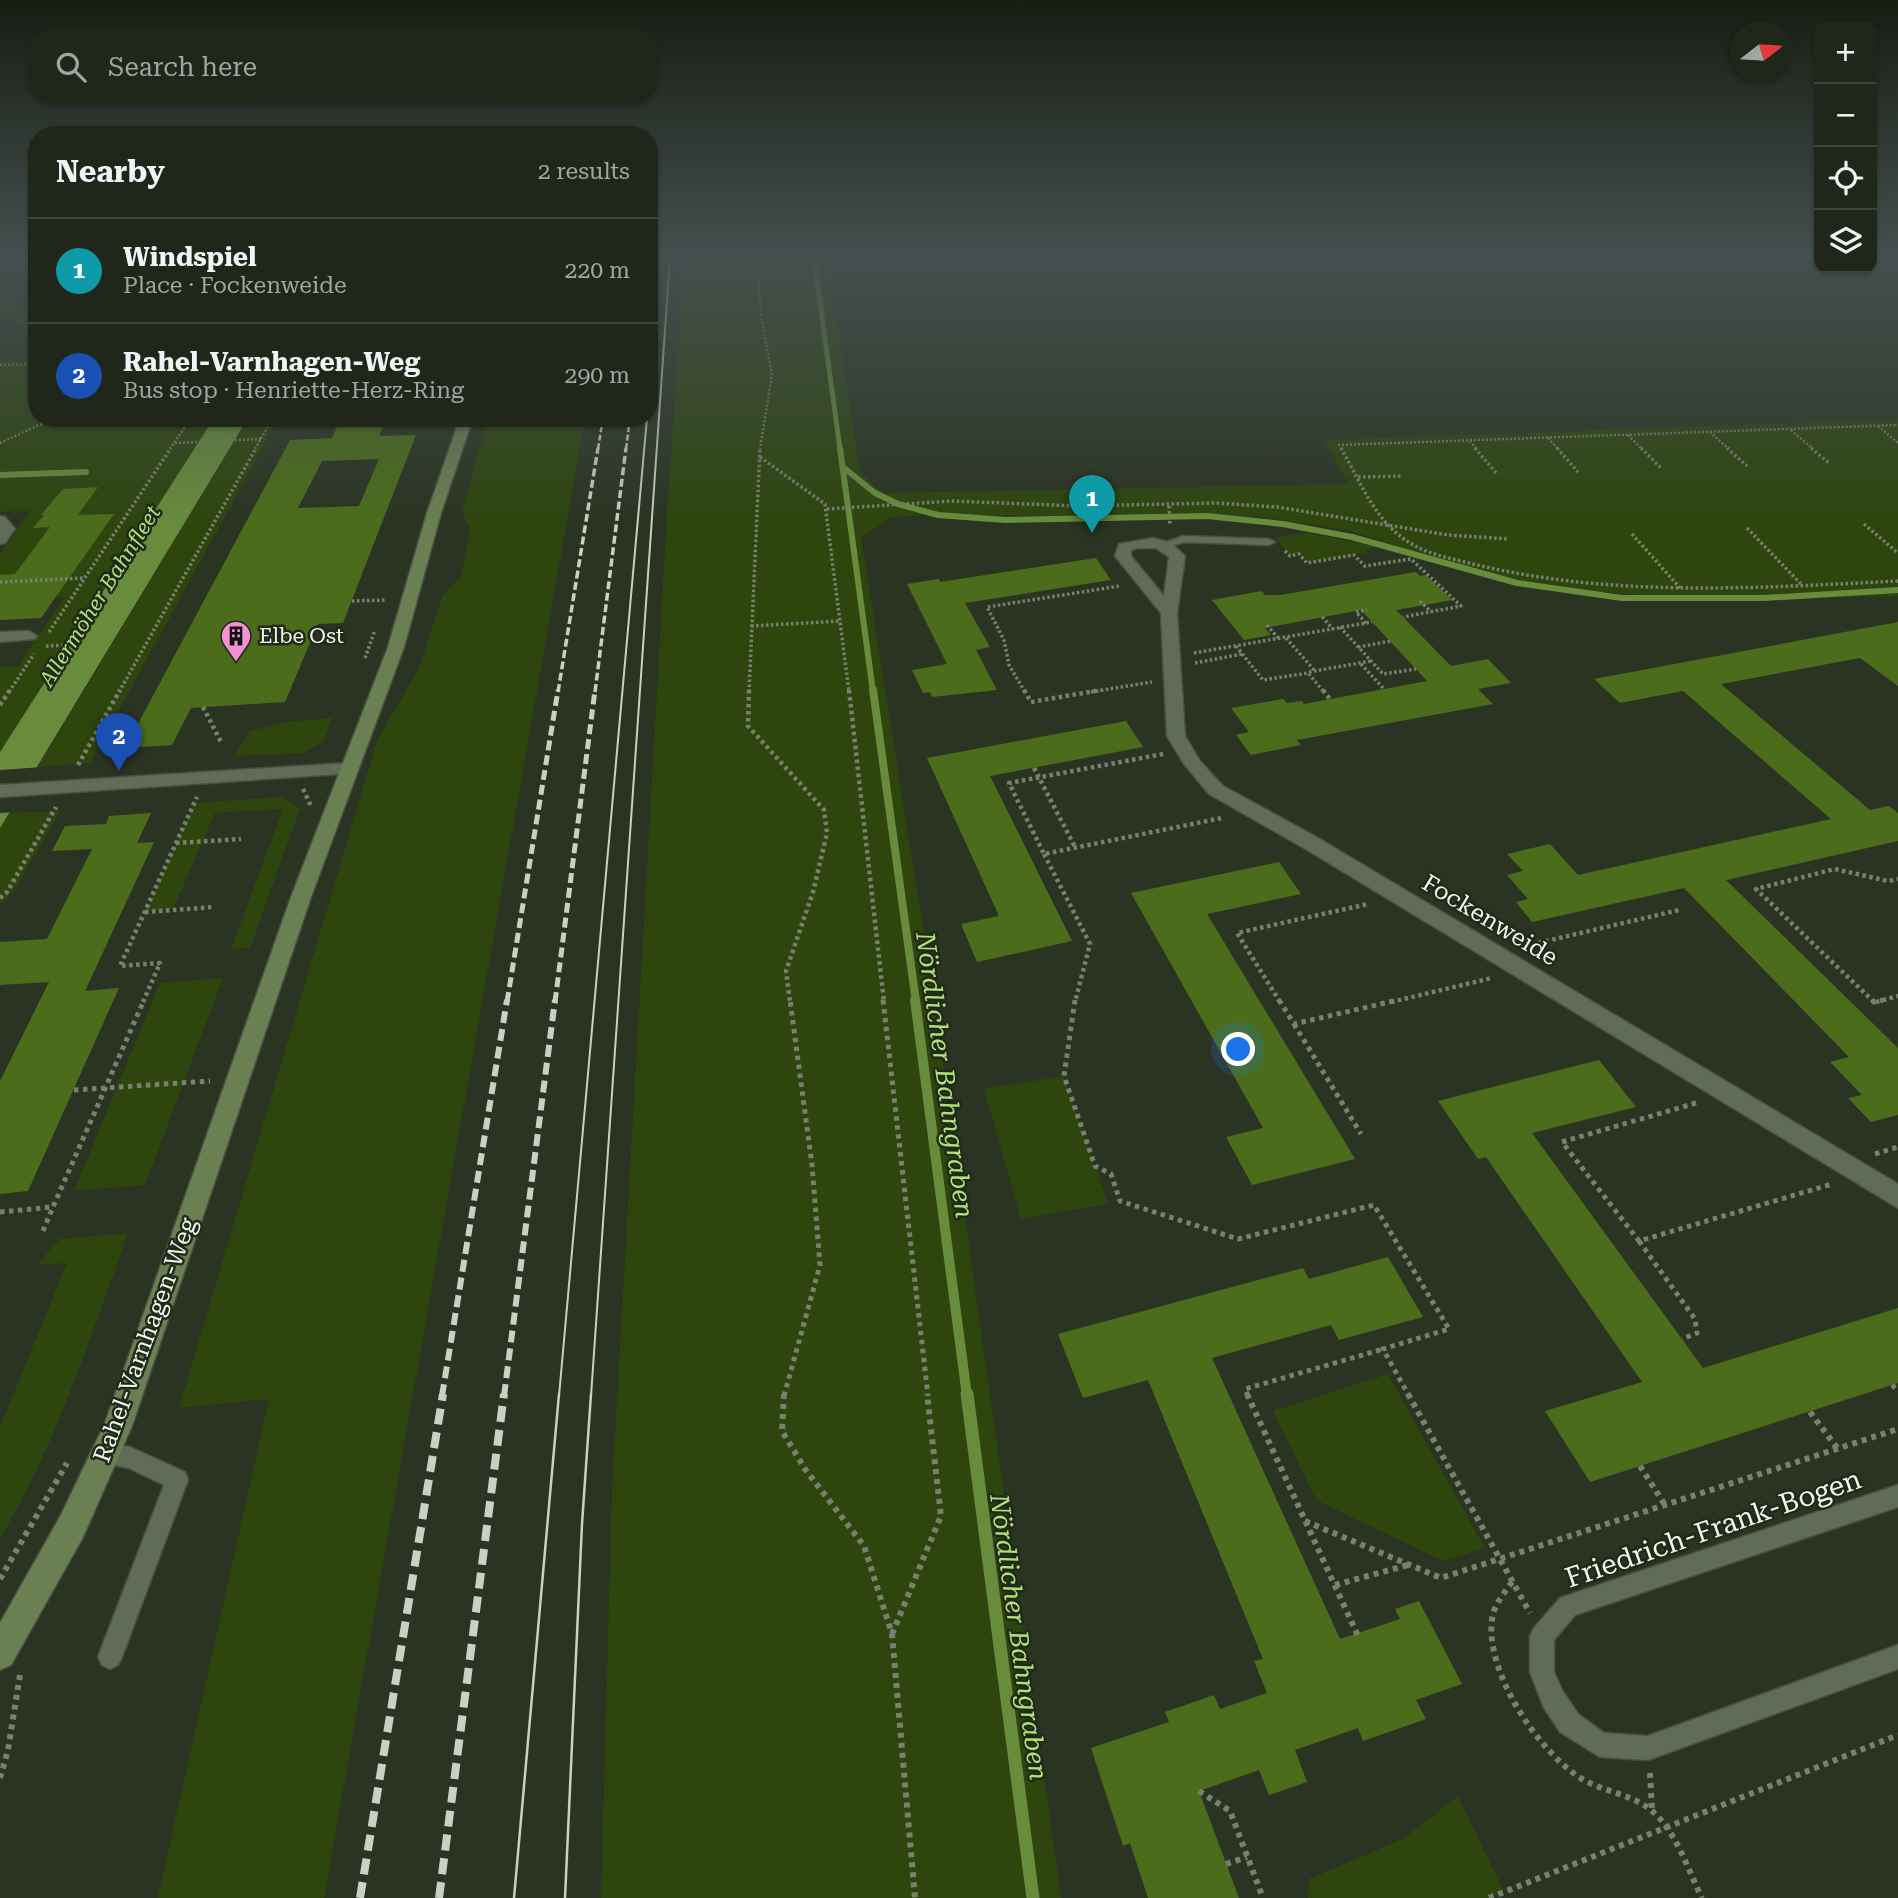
<!DOCTYPE html>
<html lang="en">
<head>
<meta charset="utf-8">
<style>
	:root { --surface:#20271a; --page:#2d3327; --text:#f1f3f6; --muted:#a2a5a2; --line:#3d4439; --accent:#8c9099 }
	body { margin:0; font-family:"Roboto Serif",serif; background:var(--page); color:var(--text) }
	.controls { position:absolute; right:21px; top:21px; display:grid; overflow:hidden; border-radius:14px; box-shadow:0 2px 5px #0004 }
	.controls button { width:63px; height:63px; display:grid; place-items:center; padding:0; border:0; border-bottom:2px solid var(--line); background:var(--surface); color:var(--text); font:35px sans-serif }
	.compass { position:absolute; left:1730px; top:21px; width:63px; height:63px; border-radius:50%; background:var(--surface); box-shadow:0 2px 5px #0004; rotate:73deg }
	.you { position:absolute; left:1239px; top:1050px; width:24px; height:24px; margin:-18px; border:5px solid #fff; border-radius:50%; background:#1a73e8; box-shadow:0 0 0 10px #1a73e833 }
	.badge { display:grid; place-items:center; width:46px; height:46px; border-radius:50%; background:var(--accent); color:#fff; font-size:23px; font-weight:700 }
	.pin { position:absolute; translate:-50% -58px; filter:drop-shadow(0 2px 4px #0008) }
	.pin::after { content:''; position:absolute; top:37px; width:24px; height:21px; background:inherit; clip-path:polygon(0 0,100% 0,50% 100%) }
	.list { margin:0; padding:0; list-style:none }
	h2 { display:flex; justify-content:space-between; align-items:center; height:91px; margin:0; padding:0 28px; font-size:30px }
	h2 small { font-size:23px; font-weight:400; color:var(--muted) }
	.list li { display:grid; grid-template-columns:46px 1fr auto; gap:21px; align-items:center; box-sizing:border-box; height:105px; padding:0 28px; border-top:2px solid var(--line) }
	.list b { display:block; font-size:26px; white-space:nowrap }
	.list p { margin:0; font-size:23px; white-space:nowrap; color:var(--muted) }
	.list em { font-size:23px; font-style:normal; color:var(--muted) }
	.icon { flex:none; width:38px; height:38px; fill:none; stroke:currentColor; stroke-width:2; stroke-linecap:round; stroke-linejoin:round }
	.map { position:relative; flex:none; width:1898px; height:1898px; overflow:hidden }
	.search { position:absolute; background:var(--surface); box-shadow:0 2px 5px #0004; left:28px; top:28px; width:630px; height:77px; display:flex; align-items:center; gap:18px; box-sizing:border-box; padding:0 24px; border-radius:28px; color:var(--muted); font-size:26px }
	.panel { position:absolute; background:var(--surface); box-shadow:0 2px 5px #0004; left:28px; top:126px; width:630px; height:301px; border-radius:28px }
	.map>svg:first-child { display:block }
	.green { fill:#2e450e }
	.water { fill:#688c3c }
	.pier { fill:#2b3422 }
	.lines { fill:none; stroke-linecap:round; stroke-linejoin:round }
	.stream-far4 { stroke:#688c3c; stroke-width:5 }
	.stream-far3 { stroke:#688c3c; stroke-width:6 }
	.stream-far2 { stroke:#688c3c; stroke-width:8 }
	.stream-far1 { stroke:#688c3c; stroke-width:10 }
	.stream { stroke:#688c3c; stroke-width:13 }
	.building { fill:#4b6d1b; fill-rule:evenodd }
	.lane-casing { stroke:#495041; stroke-width:3 }
	.street-casing { stroke:#495041; stroke-width:3 }
	.secondary-casing { stroke:#495041; stroke-width:3 }
	.path-far4 { stroke:#788070; stroke-width:2.5; stroke-dasharray:2 2; stroke-linecap:butt }
	.path-far3 { stroke:#788070; stroke-width:3.5; stroke-dasharray:2.5 2.5; stroke-linecap:butt }
	.path-far2 { stroke:#788070; stroke-width:4.5; stroke-dasharray:3.5 3.5; stroke-linecap:butt }
	.path-far1 { stroke:#788070; stroke-width:5; stroke-dasharray:4.5 4.5; stroke-linecap:butt }
	.path { stroke:#788070; stroke-width:6; stroke-dasharray:5 5; stroke-linecap:butt }
	.lane { fill:#616c58; fill-rule:evenodd }
	.street { fill:#616c58; fill-rule:evenodd }
	.secondary { fill:#6a8053; fill-rule:evenodd }
	.tram-far1 { stroke:#cad0c4; stroke-width:2 }
	.tram { stroke:#cad0c4; stroke-width:2.5 }
	.rail-far4 { stroke:#cad0c4; stroke-width:2.5; stroke-dasharray:6 2.5; stroke-linecap:butt }
	.rail-far3 { stroke:#cad0c4; stroke-width:3.5; stroke-dasharray:8 3.5; stroke-linecap:butt }
	.rail-far2 { stroke:#cad0c4; stroke-width:5; stroke-dasharray:10 5; stroke-linecap:butt }
	.rail-far1 { stroke:#cad0c4; stroke-width:6; stroke-dasharray:12 6; stroke-linecap:butt }
	.rail { stroke:#cad0c4; stroke-width:8; stroke-dasharray:16 8; stroke-linecap:butt }
	.labels { text-anchor:middle; stroke-width:5; stroke-linejoin:round; paint-order:stroke }
	.far-water-label { font-size:21px; font-style:italic; fill:#b1e277; stroke:#212a19 }
	.far-poi-label { font-size:21px; fill:#f0f6eb; stroke:#212a19; text-anchor:start }
	.street-label { font-size:24px; fill:#f0f6eb; stroke:#212a19 }
	.water-label { font-size:26px; font-style:italic; fill:#b1e277; stroke:#212a19 }
	.near-street-label { font-size:28px; fill:#f0f6eb; stroke:#212a19 }
</style>
</head>
<body>
<div class="map">
<svg width="1898" height="1898" viewBox="0 0 1898 1898">
	<rect width="100%" height="100%" fill="#2b3422"/>
	<g class="green">
		<path d="M685,258H827L860,472L883,493L1348,484L1325,440L1898,419V596L1687,599L1518,585L1348,530L1261,517L924,515L891,517L861,538L935,1005L1061,1898H601L612,1490L668,496Z"/>
		<path d="M0,293L37,320V337L0,309Z"/>
		<path d="M0,361H37V418H214L0,752V667L18,666L65,597L0,600V554L30,511L0,512Z"/>
		<path d="M248,418H279L90,763L38,767Z"/>
		<path d="M488,418H585L324,1898H158L269,1399L179,1408L377,741L420,666L443,595L461,577L470,530L462,511Z"/>
		<path d="M1307,533L1374,546L1365,553L1307,563L1299,554L1290,556L1275,537Z"/>
		<path d="M332,718L324,741L303,753L234,756L250,731L287,722Z"/>
		<path d="M281,797L300,808L250,948L231,949L283,809L215,813L173,909L145,912L194,803Z"/>
		<path d="M60,811L13,893L0,904V828L9,813Z"/>
		<path d="M223,978L145,1185L74,1191L160,983Z"/>
		<path d="M1064,1076L1108,1204L1021,1219L984,1089Z"/>
		<path d="M128,1233C91,1335 57,1444 0,1538V1427L67,1263L37,1265L60,1239Z"/>
		<path d="M1388,1374L1485,1548L1443,1561L1316,1500L1273,1411Z"/>
		<path d="M1458,1796L1504,1892L1489,1898H1308L1309,1879L1403,1839Z"/>
	</g>
	<path class="water" d="M214,418H248L0,828V752Z"/>
	<path class="pier" d="M42,767L39,776L14,812L0,813V770Z"/>
	<g class="lines">
		<path class="stream-far4" d="M814,258L840,449"/>
		<g class="stream-far3">
			<path d="M840,448L873,692"/>
			<path d="M843,467L875,493L898,504L938,515L1005,520L1207,516L1283,524L1352,537L1517,583L1622,598H1764L1898,590"/>
			<path d="M0,475L86,472"/>
		</g>
		<path class="stream-far2" d="M873,690L916,1002"/>
		<path class="stream-far1" d="M915,1000L967,1396"/>
		<path class="stream" d="M967,1394L1033,1898"/>
	</g>
	<g class="building">
		<path d="M341,418H386L379,436L416,435L343,623L318,624L285,702L191,708L172,745L125,748L290,440L332,438ZM379,459L359,506L298,508L322,461Z"/>
		<path d="M98,487L78,515L114,514L41,618L0,620V575L15,574L50,527L33,528L44,515H41L63,489Z"/>
		<path d="M1096,558L1111,580L965,603L990,647L976,650L997,690L932,697L930,692L923,693L912,670L947,664L907,584L939,579L940,582Z"/>
		<path d="M1416,572L1420,576L1426,575L1452,600L1396,610L1451,666L1488,659L1511,683L1478,689L1493,704L1297,740L1301,745L1251,755L1236,735L1249,732L1231,708L1283,699L1287,703L1302,701L1304,704L1427,681L1361,610L1265,628L1271,635L1244,640L1212,600L1262,591L1265,595H1280Z"/>
		<path d="M1898,622V686L1860,658L1721,684L1870,810L1889,806L1898,813V841L1726,880L1898,1048V1115L1871,1122L1848,1098L1862,1095L1830,1062L1849,1057L1684,888L1532,922L1516,902L1528,899L1507,875L1523,871L1507,854L1550,844L1578,875L1831,819L1683,691L1620,703L1594,679Z"/>
		<path d="M1126,721L1143,747L990,776L1072,941L977,962L961,924L999,916L927,758Z"/>
		<path d="M151,813L137,843L154,842L85,991L119,988L28,1191L0,1194V1081L49,982L0,985V942L47,939L92,849L52,851L65,826L106,824L109,816Z"/>
		<path d="M1279,862L1301,894L1207,914L1355,1159L1252,1185L1226,1137L1263,1128L1131,893Z"/>
		<path d="M1599,1060L1636,1107L1532,1133L1703,1368L1898,1308V1383L1590,1482L1545,1411L1642,1382L1486,1157L1478,1159L1438,1101Z"/>
		<path d="M1388,1257L1423,1317L1339,1340L1331,1325L1212,1358L1340,1639L1400,1619L1395,1609L1419,1601L1462,1684L1416,1700L1426,1719L1363,1741L1358,1728L1295,1750L1307,1782L1269,1795L1259,1770L1199,1791L1239,1898H1148L1130,1843L1123,1846L1091,1748L1169,1722L1165,1712L1214,1695L1220,1709L1267,1693L1254,1661L1263,1659L1148,1380L1083,1398L1058,1334L1303,1268L1309,1279Z"/>
	</g>
	<g class="lines">
		<g class="lane-casing">
			<g id="lane">
				<path d="M1183,536L1269,539L1275,542L1269,545L1184,542L1164,548L1158,545Z"/>
				<path d="M105,1444L130,1447L185,1472L188,1480L122,1657L118,1665L110,1669L102,1665L98,1657L164,1485L129,1468L97,1462L94,1455L97,1448Z"/>
				<path d="M1898,1485V1507L1575,1615L1554,1640V1672L1562,1690L1578,1714L1604,1733L1648,1736L1898,1645V1669L1648,1760L1600,1757L1560,1732L1544,1708L1530,1672V1636L1534,1628L1560,1598Z"/>
			</g>
		</g>
		<g class="street-casing">
			<g id="street">
				<path d="M0,516L5,517L15,529L5,543L0,544Z"/>
				<path d="M1153,538L1171,543L1185,556L1177,613L1185,736L1200,761L1223,786L1318,838L1898,1184V1208L1304,848L1209,794L1184,764L1167,736L1161,613L1115,556L1119,544ZM1138,548H1156L1169,557L1164,596L1131,556V550Z"/>
				<path d="M29,631L37,636L35,639L0,642V632Z"/>
				<path d="M348,763L354,765L357,769L354,773L0,797V785Z"/>
			</g>
		</g>
		<g class="secondary-casing">
			<path id="secondary" d="M460,418H473L441,513L404,647L311,897L132,1426L83,1537L11,1665L0,1670V1623L61,1515L105,1423L291,897L388,647L427,513Z"/>
		</g>
		<g class="path-far4">
			<path d="M758,258L761,316L772,374L760,449"/>
			<path d="M0,267L31,258"/>
			<path d="M0,365L37,364"/>
			<path d="M1878,426L1898,443"/>
			<path d="M1791,430L1813,449"/>
			<path d="M1710,432L1729,449"/>
			<path d="M1628,435L1642,449"/>
			<path d="M1548,438L1558,449"/>
			<path d="M1470,441L1477,449"/>
			<path d="M0,443L54,418"/>
			<path d="M175,443L261,439"/>
			<path d="M170,449L191,418"/>
			<path d="M255,449L273,418"/>
			<path d="M1342,449L1339,445L1898,425"/>
		</g>
		<g class="path-far3">
			<path d="M1341,448C1359,479 1373,517 1404,539C1424,554 1450,558 1473,564C1613,598 1756,588 1898,581"/>
			<path d="M1475,448L1497,474"/>
			<path d="M1557,448L1578,472"/>
			<path d="M1641,448L1662,469"/>
			<path d="M1727,448L1747,466"/>
			<path d="M1811,448L1830,464"/>
			<path d="M760,457L825,504L849,692"/>
			<path d="M1358,477L1402,476"/>
			<path d="M1169,506L1170,526"/>
			<path d="M827,509L952,501L1078,506L1216,503L1277,507L1448,535L1509,539"/>
			<path d="M1864,524L1898,553"/>
			<path d="M1747,528L1801,584"/>
			<path d="M1632,534L1681,589"/>
			<path d="M1285,551L1290,556L1299,554L1307,563L1354,555L1365,566L1411,559L1461,606L1403,617"/>
			<path d="M0,582L85,578"/>
			<path d="M352,601L385,600"/>
			<path d="M1420,601L1431,612"/>
			<path d="M1322,617L1333,629"/>
			<path d="M1366,623L1356,612L1367,610"/>
			<path d="M1267,625L1278,638"/>
			<path d="M751,626L841,621"/>
			<path d="M1340,627L1383,674L1416,669"/>
			<path d="M49,632L171,448"/>
			<path d="M1286,638L1315,671"/>
			<path d="M46,646L69,645"/>
			<path d="M1236,646L1263,680L1308,673L1324,692"/>
			<path d="M1358,647L1391,641"/>
			<path d="M1194,653L1372,622"/>
			<path d="M365,658L375,630"/>
			<path d="M1195,663L1242,654"/>
			<path d="M1361,664L1384,689"/>
			<path d="M1309,672L1371,661"/>
			<path d="M9,692L34,654"/>
			<path d="M119,692L256,448"/>
			<path d="M749,692L760,448"/>
			<path d="M1025,692L1009,665L1004,640L987,607L1120,586"/>
			<path d="M1091,692L1152,682"/>
		</g>
		<g class="path-far2">
			<path d="M749,690L748,726L824,810L827,833L813,892L786,971L790,1002"/>
			<path d="M849,690L884,1002"/>
			<path d="M1024,690L1031,702L1101,690"/>
			<path d="M1323,690L1330,699"/>
			<path d="M0,705L10,690"/>
			<path d="M203,707L222,744"/>
			<path d="M1163,754L1009,783L1044,854L1222,818"/>
			<path d="M78,765L120,690"/>
			<path d="M1034,768L1075,847"/>
			<path d="M303,789L311,806"/>
			<path d="M176,843L241,839"/>
			<path d="M1044,854L1090,944L1075,1002"/>
			<path d="M0,898L7,892L56,807"/>
			<path d="M145,912L213,907"/>
			<path d="M1525,946L1679,910"/>
			<path d="M143,1002L160,963L120,966L197,797"/>
			<path d="M1280,1002L1237,933L1368,904"/>
			<path d="M1391,1002L1492,978"/>
			<path d="M1874,1002L1756,889L1835,869L1888,881L1898,879"/>
			<path d="M1876,1002L1898,996"/>
		</g>
		<g class="path-far1">
			<path d="M883,1000L928,1396"/>
			<path d="M1075,1000L1064,1076L1095,1166L1111,1174L1120,1201L1238,1239L1374,1205L1449,1329L1383,1349L1409,1396"/>
			<path d="M1279,1000L1294,1024L1398,1000"/>
			<path d="M1872,1000L1874,1002L1883,1000"/>
			<path d="M1294,1024L1361,1134"/>
			<path d="M74,1090L210,1081"/>
			<path d="M1696,1103L1562,1142L1639,1241L1832,1184"/>
			<path d="M1875,1154L1898,1147"/>
			<path d="M0,1212L53,1207L144,1000"/>
			<path d="M43,1231L53,1207"/>
			<path d="M1639,1241L1695,1319L1697,1333L1682,1339"/>
			<path d="M1892,1385L1898,1391"/>
			<path d="M784,1396L820,1265L812,1165L790,1000"/>
			<path d="M1248,1396L1245,1389L1383,1349"/>
		</g>
		<g class="path">
			<path d="M784,1394L782,1431L805,1469L864,1546L892,1634L915,1898"/>
			<path d="M1247,1394L1358,1636"/>
			<path d="M1408,1394L1530,1613"/>
			<path d="M1810,1412L1838,1449"/>
			<path d="M1640,1466L1665,1505"/>
			<path d="M1305,1521L1441,1578L1898,1429"/>
			<path d="M0,1579L67,1463"/>
			<path d="M1512,1582C1504,1593 1494,1605 1492,1619C1485,1672 1537,1749 1579,1777C1601,1792 1631,1793 1652,1811C1676,1831 1688,1870 1702,1898"/>
			<path d="M1335,1585L1408,1565"/>
			<path d="M892,1634L941,1516L927,1394"/>
			<path d="M1650,1773L1652,1810"/>
			<path d="M0,1778L8,1750L20,1675"/>
			<path d="M1199,1791L1230,1811L1263,1898"/>
			<path d="M1226,1864L1247,1857"/>
			<path d="M1489,1898L1898,1735"/>
		</g>
		<use href="#lane" class="lane"/>
		<use href="#street" class="street"/>
		<use href="#secondary" class="secondary"/>
		<g class="tram-far1">
			<path d="M649,396L653,356"/>
			<path d="M559,1396L647,418"/>
			<path d="M591,1396L670,258"/>
		</g>
		<g class="tram">
			<path d="M514,1898L559,1394"/>
			<path d="M565,1898L582,1524L591,1394"/>
		</g>
		<g class="rail-far4">
			<path d="M598,449L603,418"/>
			<path d="M626,449L630,418"/>
		</g>
		<g class="rail-far3">
			<path d="M558,692L598,448"/>
			<path d="M595,692L626,448"/>
		</g>
		<g class="rail-far2">
			<path d="M507,1002L558,690"/>
			<path d="M555,1002L595,690"/>
		</g>
		<g class="rail-far1">
			<path d="M442,1396L507,1000"/>
			<path d="M504,1396L555,1000"/>
		</g>
		<g class="rail">
			<path d="M360,1898L443,1394"/>
			<path d="M439,1898L504,1394"/>
		</g>
	</g>
	<linearGradient id="sky" x2="0" y2="1"><stop stop-color="#181d13"/><stop offset="0.49" stop-color="#44504f"/><stop offset="1" stop-color="#44504f" stop-opacity="0"/></linearGradient>
	<rect width="1898" height="524" fill="url(#sky)"/>
	<defs>
		<g id="building-pin" transform="scale(1.575)"><path d="M0 17L-7.5 6A9.5 9.5 0 1 1 7.5 6Z" fill="#f391d5" stroke="#212a19"/><path d="M-4-6H4V6H1V3H-1V6H-4ZM-2.5-4.3h1.7v1.8h-1.7ZM.8-4.3h1.7v1.8H.8ZM-2.5-1h1.7V.8h-1.7ZM.8-1h1.7V.8H.8Z" fill="#111"/></g>
	</defs>
	<g fill-rule="evenodd">
		<use href="#building-pin" x="236" y="636"/>
	</g>
	<g class="labels">
		<g class="far-water-label">
			<text transform="translate(100 596) rotate(-58)" y="7">Allermöher Bahnfleet</text>
		</g>
		<g class="far-poi-label">
			<text x="259" y="643">Elbe Ost</text>
		</g>
		<g class="street-label">
			<text transform="translate(1490 920) rotate(31)" y="8">Fockenweide</text>
			<text transform="translate(145 1340) rotate(-70)" y="8">Rahel-Varnhagen-Weg</text>
		</g>
		<g class="water-label">
			<text transform="translate(945 1075) rotate(82)" y="9">Nördlicher Bahngraben</text>
			<text transform="translate(1019 1637) rotate(82)" y="9">Nördlicher Bahngraben</text>
		</g>
		<g class="near-street-label">
			<text transform="translate(1713 1528) rotate(-19)" y="10">Friedrich-Frank-Bogen</text>
		</g>
	</g>
</svg>
<div class="controls">
<button>+</button>
<button>−</button>
<button><svg class="icon" aria-label="locate" viewBox="0 0 24 24"><circle cx="12" cy="12" r="6"/><path d="M12 2v4M12 18v4M2 12h4M18 12h4"/></svg></button>
<button><svg class="icon" aria-label="layers" viewBox="0 0 24 24"><path d="M12 4l9 5-9 5-9-5zM3 14l9 5 9-5"/></svg></button>
</div>
<svg class="compass" viewBox="-18 -18 36 36"><path d="M0-13l5 13h-10z" fill="#e53935"/><path d="M0 13l5-13h-10z" fill="#a2a5a2"/></svg>
<div class="you"></div>
<div class="pin badge" style="left:1092px;top:533px;background:#0f9aa8">1</div>
<div class="pin badge" style="left:119px;top:771px;background:#1a4fb4">2</div>
<div class="search"><svg class="icon" aria-label="search" viewBox="0 0 24 24"><circle cx="10" cy="10" r="6"/><path d="M15 15l6 6"/></svg>Search here</div>
<section class="panel">
<h2>Nearby<small>2 results</small></h2>
<ul class="list">
<li><span class="badge" style="background:#0f9aa8">1</span><div><b>Windspiel</b><p>Place · Fockenweide</p></div><em>220 m</em></li>
<li><span class="badge" style="background:#1a4fb4">2</span><div><b>Rahel-Varnhagen-Weg</b><p>Bus stop · Henriette-Herz-Ring</p></div><em>290 m</em></li>
</ul>
</section>
</div>
</body>
</html>
